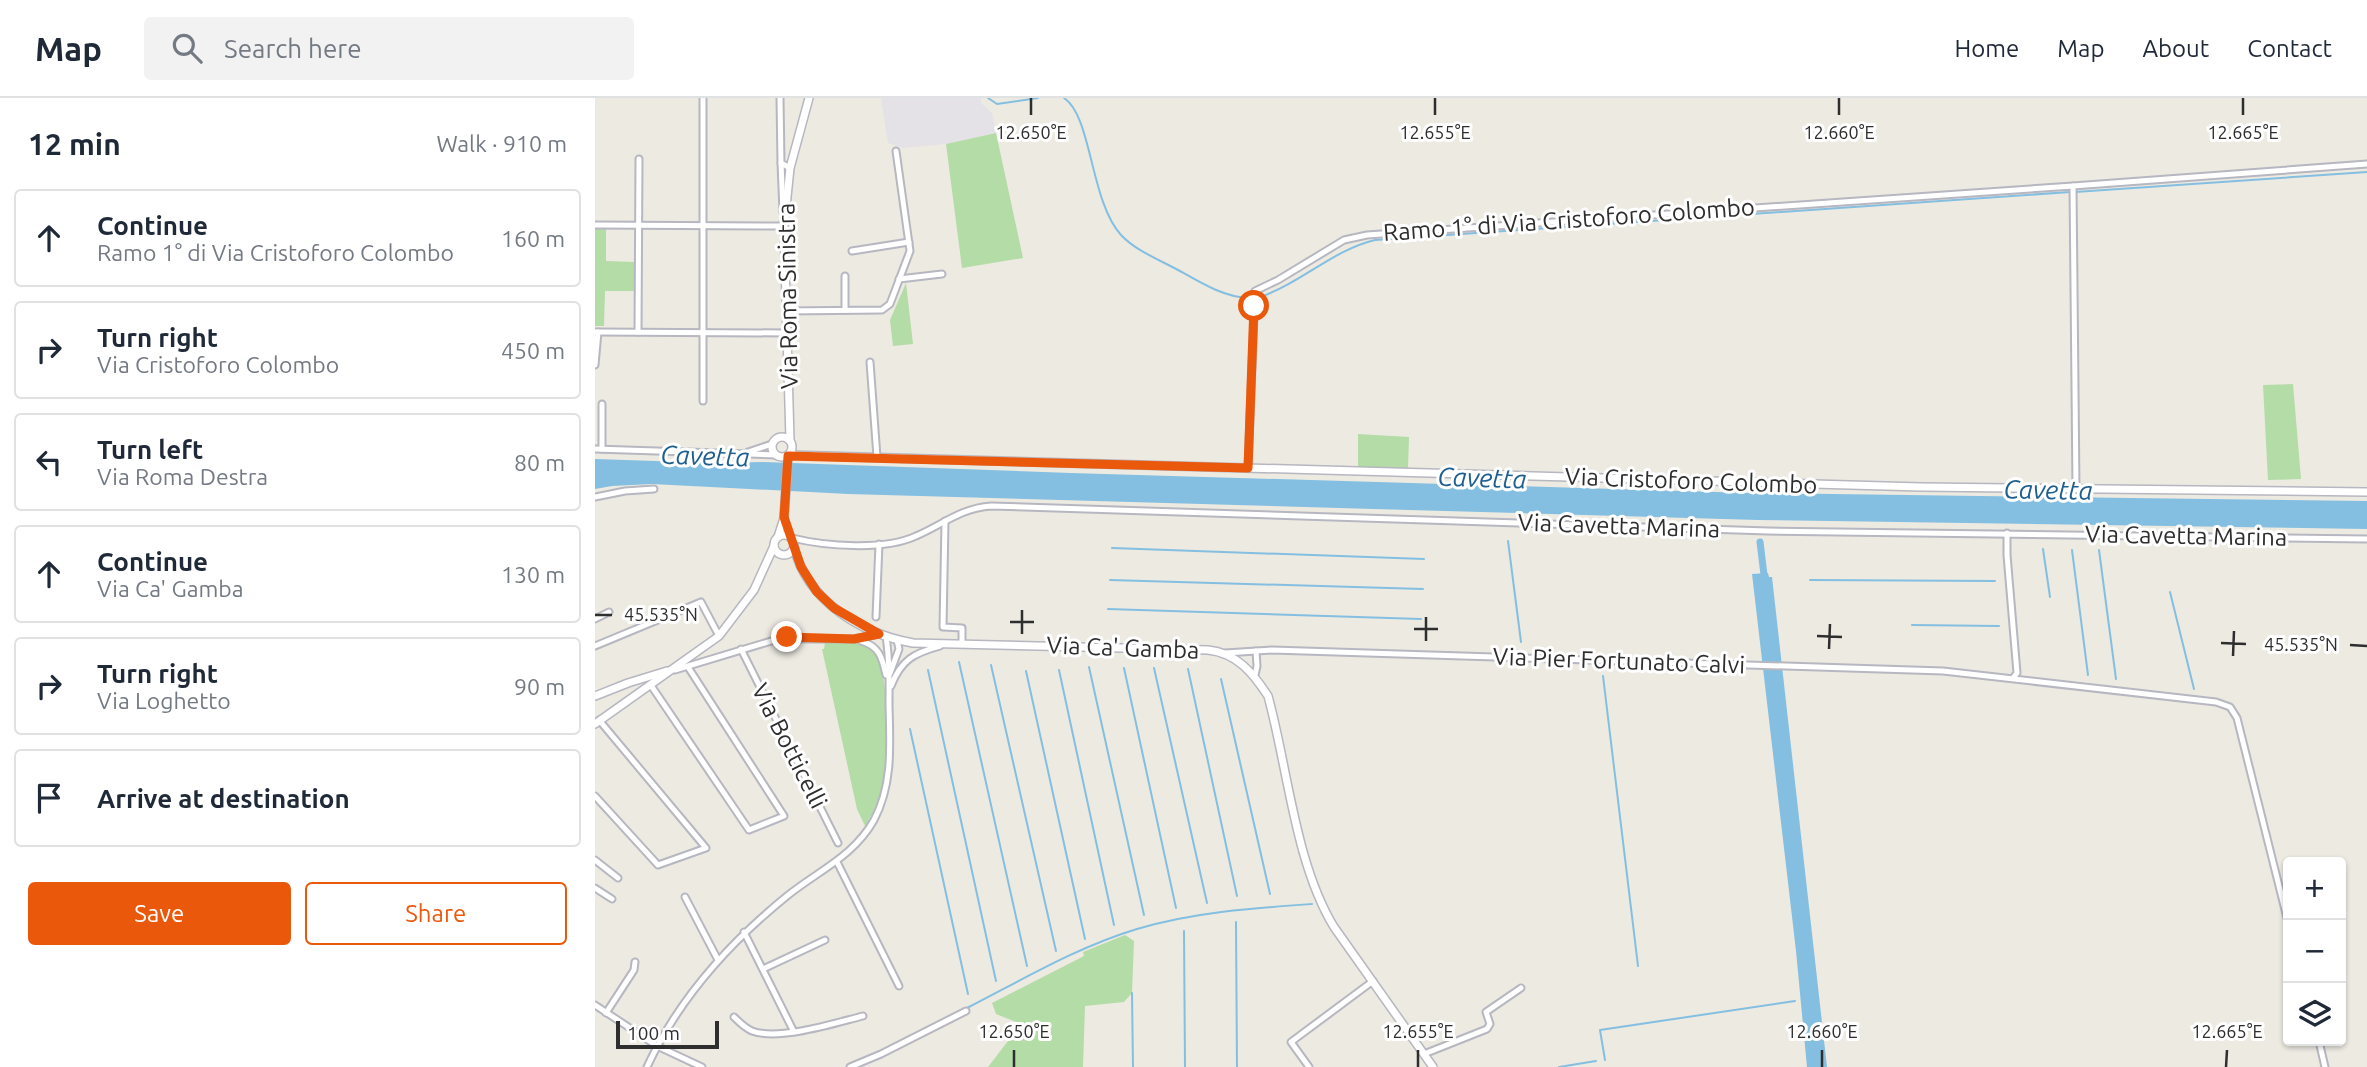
<!DOCTYPE html>
<html lang="en">
<head>
<meta charset="utf-8">
<style>
	:root { --surface:#fff; --page:#f2f2f3; --text:#1f2937; --muted:#747a83; --line:#e0e1e3; --accent:#ea580c }
	body { margin:0; font-family:Ubuntu,sans-serif; background:var(--page); color:var(--text) }
	.controls { position:absolute; right:21px; bottom:21px; display:grid; overflow:hidden; border-radius:7px; box-shadow:0 2px 5px #0004 }
	.controls button { width:63px; height:63px; display:grid; place-items:center; padding:0; border:0; border-bottom:2px solid var(--line); background:var(--surface); color:var(--text); font:35px sans-serif }
	.scale { position:absolute; left:21px; bottom:18px; width:103px; box-sizing:border-box; padding-left:7px; border:4px solid #2e2e2e; border-top:0; font-size:19px; line-height:24px; white-space:nowrap; color:#2e2e2e; -webkit-text-stroke:5px #fff; paint-order:stroke }
	.stop { position:absolute; width:21px; height:21px; margin:-16px; border:5px solid #ea580c; border-radius:50%; background:#fff }
	.stop.end { background:#ea580c; border-color:#fff; box-shadow:0 2px 7px #0008 }
	.list { margin:0; padding:0; list-style:none }
	h2 { display:flex; justify-content:space-between; align-items:center; height:91px; margin:0; padding:0 28px; font-size:30px }
	h2 small { font-size:23px; font-weight:400; color:var(--muted) }
	.list li { display:grid; grid-template-columns:46px 1fr auto; gap:21px; align-items:center; box-sizing:border-box; height:98px; margin:0 14px 14px; padding:0 14px; border:2px solid var(--line); border-radius:7px }
	.list b { display:block; font-size:26px; white-space:nowrap }
	.list p { margin:0; font-size:23px; white-space:nowrap; color:var(--muted) }
	.list em { font-size:23px; font-style:normal; color:var(--muted) }
	.actions { display:flex; gap:14px; padding:21px 28px }
	.actions a { flex:1; padding:16px 0; border:2px solid var(--accent); border-radius:7px; text-align:center; font-size:24px; color:var(--accent) }
	.actions .main { background:var(--accent); color:#fff }
	.icon { flex:none; width:38px; height:38px; fill:none; stroke:currentColor; stroke-width:2; stroke-linecap:round; stroke-linejoin:round }
	.map { position:relative; flex:none; width:1772px; height:969px; overflow:hidden }
	header { display:flex; align-items:center; gap:42px; box-sizing:border-box; height:98px; padding:0 35px; background:var(--surface); border-bottom:2px solid var(--line) }
	header strong { font-size:33px }
	nav { display:flex; gap:38px; margin-inline-start:auto; font-size:24px }
	.search { width:490px; height:63px; background:var(--page); display:flex; align-items:center; gap:18px; box-sizing:border-box; padding:0 24px; border-radius:7px; color:var(--muted); font-size:26px }
	main { display:flex }
	aside { flex:1; background:var(--surface) }
	.map>svg:first-child { display:block }
	.industrial { fill:#e4e2e7 }
	.green { fill:#b4dca6 }
	.water { fill:#84bfe1 }
	.lines { fill:none; stroke-linecap:round; stroke-linejoin:round }
	.stream { stroke:#84bfe1; stroke-width:2 }
	.canal { stroke:#84bfe1; stroke-width:7 }
	.minor-casing { stroke:#b6b7c0; stroke-width:9 }
	.tertiary-casing { stroke:#b6b7c0; stroke-width:10 }
	.minor { stroke:#fff; stroke-width:5 }
	.tertiary { stroke:#fff; stroke-width:7 }
	.route { stroke:#ea580c; stroke-width:9 }
	.ticks { fill:none; stroke:#2e2e2e; stroke-width:2.5 }
	.labels { text-anchor:middle; stroke-width:6; stroke-linejoin:round; paint-order:stroke }
	.street-label { font-size:24px; fill:#2e2e2e; stroke:#fff }
	.water-label { font-size:26px; font-style:italic; fill:#1f5f90; stroke:#fff }
	.ticks-label { font-size:18px; text-anchor:middle; fill:#2e2e2e; stroke:#fff; stroke-width:6; stroke-linejoin:round; paint-order:stroke }
</style>
</head>
<body>
<header>
<strong>Map</strong>
<div class="search"><svg class="icon" aria-label="search" viewBox="0 0 24 24"><circle cx="10" cy="10" r="6"/><path d="M15 15l6 6"/></svg>Search here</div>
<nav><a>Home</a><a>Map</a><a>About</a><a>Contact</a></nav>
</header>
<main>
<aside>
<h2>12 min<small>Walk · 910 m</small></h2>
<ul class="list">
<li><svg class="icon" aria-label="ahead" viewBox="0 0 24 24"><path d="M12 20V5M6 11l6-6 6 6"/></svg><div><b>Continue</b><p>Ramo 1° di Via Cristoforo Colombo</p></div><em>160 m</em></li>
<li><svg class="icon" aria-label="right" viewBox="0 0 24 24"><path d="M7 20v-9h11M14 6l5 5-5 5"/></svg><div><b>Turn right</b><p>Via Cristoforo Colombo</p></div><em>450 m</em></li>
<li><svg class="icon" aria-label="left" viewBox="0 0 24 24"><path d="M17 20v-9H6M10 6l-5 5 5 5"/></svg><div><b>Turn left</b><p>Via Roma Destra</p></div><em>80 m</em></li>
<li><svg class="icon" aria-label="ahead" viewBox="0 0 24 24"><path d="M12 20V5M6 11l6-6 6 6"/></svg><div><b>Continue</b><p>Via Ca' Gamba</p></div><em>130 m</em></li>
<li><svg class="icon" aria-label="right" viewBox="0 0 24 24"><path d="M7 20v-9h11M14 6l5 5-5 5"/></svg><div><b>Turn right</b><p>Via Loghetto</p></div><em>90 m</em></li>
<li><svg class="icon" aria-label="arrive" viewBox="0 0 24 24"><path d="M6 21V4h12l-3 4 3 4H6"/></svg><div><b>Arrive at destination</b></div></li>
</ul>
<div class="actions"><a class="main">Save</a><a>Share</a></div>
</aside>
<div class="map">
<svg width="1772" height="969" viewBox="0 0 1772 969">
	<rect width="100%" height="100%" fill="#edeae2"/>
	<path class="industrial" d="M286,0H386V5L397,15L401,35L351,46L307,50L293,45Z"/>
	<g class="green">
		<path d="M401,35L428,160L367,170L351,46Z"/>
		<path d="M0,131H11V163L39,164V193H10L9,228H0Z"/>
		<path d="M311,185L318,246L298,248L295,222Z"/>
		<path d="M1698,286L1706,381L1673,382L1668,287Z"/>
		<path d="M763,336L814,339L813,371L763,370Z"/>
		<path d="M230,544C242,544 261,541 273,547C298,560 293,663 287,688C284,703 278,716 270,728L262,711L227,551H229Z"/>
		<path d="M530,837L539,843L537,895L529,904L490,908L488,969H393L426,926L401,916L397,905L489,858L488,854Z"/>
	</g>
	<g class="water">
		<path d="M0,361L120,365L168,364L476,375L1155,395L1772,403V431L1163,422L253,396L57,386L17,388L0,391Z"/>
		<path d="M1173,475L1174,479H1177L1232,969H1212L1201,853L1157,476Z"/>
	</g>
	<g class="lines">
		<g class="stream">
			<path d="M393,0L402,6L443,0"/>
			<path d="M469,0C497,18 495,103 526,137C541,153 565,162 585,173C606,185 631,200 655,200"/>
			<path d="M1480,94L1772,74"/>
			<path d="M665,199C706,185 738,152 780,142L1475,94"/>
			<path d="M913,443L926,544"/>
			<path d="M517,450L829,461"/>
			<path d="M1448,451L1455,499"/>
			<path d="M1477,452L1493,577"/>
			<path d="M1504,452L1521,581"/>
			<path d="M515,482L828,491"/>
			<path d="M1215,482L1400,483"/>
			<path d="M1575,494L1599,591"/>
			<path d="M513,511L826,521"/>
			<path d="M1317,527L1404,528"/>
			<path d="M364,564L432,868"/>
			<path d="M396,567L461,853"/>
			<path d="M494,569L549,817"/>
			<path d="M529,570L581,810"/>
			<path d="M559,570L612,805"/>
			<path d="M593,571L642,798"/>
			<path d="M333,572L401,883"/>
			<path d="M464,572L519,827"/>
			<path d="M431,573L490,841"/>
			<path d="M1008,578L1043,868"/>
			<path d="M626,581L675,796"/>
			<path d="M315,631L373,896"/>
			<path d="M641,824L642,969"/>
			<path d="M589,833L590,969"/>
			<path d="M537,895L538,969"/>
			<path d="M372,910C427,882 482,849 542,831C599,814 659,810 717,806"/>
			<path d="M1010,962L1005,932L1200,903"/>
			<path d="M964,969L1001,963"/>
		</g>
		<path class="canal" d="M1165,444L1170,485"/>
		<g class="minor-casing">
			<g id="minor">
				<path d="M108,0V303"/>
				<path d="M185,0L186,65L195,70"/>
				<path d="M186,65L188,114"/>
				<path d="M0,127L189,128L188,124"/>
				<path d="M257,153L314,144"/>
				<path d="M250,178V212"/>
				<path d="M304,181L347,176"/>
				<path d="M191,213L287,212L295,206L315,153L301,53"/>
				<path d="M0,234L193,235"/>
				<path d="M43,234L44,61"/>
				<path d="M275,264L282,359"/>
				<path d="M0,267L3,234"/>
				<path d="M0,351L181,357"/>
				<path d="M7,351V306"/>
				<path d="M153,354L177,346"/>
				<path d="M653,370L660,193L683,182L749,142L772,137L1478,88"/>
				<path d="M1481,391L1478,88L1772,66"/>
				<path d="M0,399L30,393L59,391"/>
				<path d="M350,423L348,529L367,530V545"/>
				<path d="M1412,435V457L1422,575L1418,580"/>
				<path d="M197,440C230,448 289,453 321,438C347,427 366,410 396,408L1173,433L1772,441"/>
				<path d="M281,519L284,446"/>
				<path d="M0,521L14,514"/>
				<path d="M266,543C284,548 287,559 291,577"/>
				<path d="M0,548L106,504L124,538"/>
				<path d="M146,551L243,745"/>
				<path d="M630,555L677,552L1348,573L1621,604L1635,609L1642,620L1693,824"/>
				<path d="M80,572L183,541H259L284,536"/>
				<path d="M295,575L304,551L302,542"/>
				<path d="M660,577L662,568L661,553"/>
				<path d="M55,586L154,732L189,718L93,569"/>
				<path d="M296,588C306,562 319,555 345,548"/>
				<path d="M0,698L63,767L111,750L4,622"/>
				<path d="M0,762L23,780"/>
				<path d="M242,764L304,888"/>
				<path d="M0,790L17,801"/>
				<path d="M90,799L123,862"/>
				<path d="M149,834L199,934"/>
				<path d="M168,871L230,842"/>
				<path d="M0,907L62,948L107,969"/>
				<path d="M11,915L39,872L40,864"/>
				<path d="M139,919C144,924 150,930 157,933C184,943 240,925 268,918"/>
				<path d="M1724,943L1730,969"/>
				<path d="M829,956L892,931L895,926L891,914L926,890"/>
				<path d="M52,969C84,900 134,845 192,798C223,773 259,758 279,722C298,686 295,647 294,608C294,585 295,562 291,539"/>
				<path d="M255,969L286,956L371,913"/>
				<path d="M714,969L696,944L778,883"/>
			</g>
		</g>
		<g class="tertiary-casing">
			<g id="tertiary">
				<circle cx="187" cy="349" r="10"/>
				<path d="M195,342L189,128L195,70L214,0"/>
				<path d="M194,357L1326,389L1772,394"/>
				<circle cx="189" cy="447" r="10"/>
				<path d="M183,439L189,420L193,358"/>
				<path d="M199,449C212,503 267,536 318,545L613,552C642,555 658,575 673,598C693,671 700,765 739,829L838,969"/>
				<path d="M0,598L33,585L72,573"/>
				<path d="M0,626L124,538L159,492L179,448"/>
			</g>
		</g>
		<use href="#minor" class="minor"/>
		<use href="#tertiary" class="tertiary"/>
	</g>
	<g class="lines">
		<path class="route" d="M192,539L259,541L284,536L239,510L222,494L206,469L189,419L193,358L653,370L659,208"/>
	</g>
	<path class="ticks" d="M436,17V0M840,17V0M1244,17V0M1648,17V0M0,517H17M415,524H439M819,531H843M427,536V512M1222,538L1247,539M831,543V519M1626,545L1651,546M1755,547L1772,548M1234,551L1235,526M1638,558L1639,533M419,969V952M823,969V952M1227,969V952M1631,969L1632,952"/>
	<g class="labels">
		<g class="street-label">
			<text transform="translate(974 122) rotate(-4)" y="8">Ramo 1° di Via Cristoforo Colombo</text>
			<text transform="translate(193 198) rotate(-91)" y="8">Via Roma Sinistra</text>
			<text transform="translate(1096 383) rotate(2)" y="8">Via Cristoforo Colombo</text>
			<text transform="translate(1024 428) rotate(2)" y="8">Via Cavetta Marina</text>
			<text transform="translate(1591 438) rotate(1)" y="8">Via Cavetta Marina</text>
			<text transform="translate(528 550) rotate(2)" y="8">Via Ca' Gamba</text>
			<text transform="translate(1024 563) rotate(2)" y="8">Via Pier Fortunato Calvi</text>
			<text transform="translate(194 648) rotate(63)" y="8">Via Botticelli</text>
		</g>
		<g class="water-label">
			<text transform="translate(110 358) rotate(2)" y="9">Cavetta</text>
			<text transform="translate(887 380) rotate(2)" y="9">Cavetta</text>
			<text transform="translate(1453 392) rotate(1)" y="9">Cavetta</text>
		</g>
	</g>
	<g class="ticks-label">
		<text x="436" y="41">12.650°E</text>
		<text x="840" y="41">12.655°E</text>
		<text x="1244" y="41">12.660°E</text>
		<text x="1648" y="41">12.665°E</text>
		<text x="66" y="523">45.535°N</text>
		<text x="1706" y="553">45.535°N</text>
		<text x="419" y="940">12.650°E</text>
		<text x="823" y="940">12.655°E</text>
		<text x="1227" y="940">12.660°E</text>
		<text x="1632" y="940">12.665°E</text>
	</g>
</svg>
<div class="controls">
<button>+</button>
<button>−</button>
<button><svg class="icon" aria-label="layers" viewBox="0 0 24 24"><path d="M12 4l9 5-9 5-9-5zM3 14l9 5 9-5"/></svg></button>
</div>
<div class="scale">100 m</div>
<div class="stop" style="left:659px;top:208px"></div>
<div class="stop end" style="left:192px;top:539px"></div>
</div>
</main>
</body>
</html>
